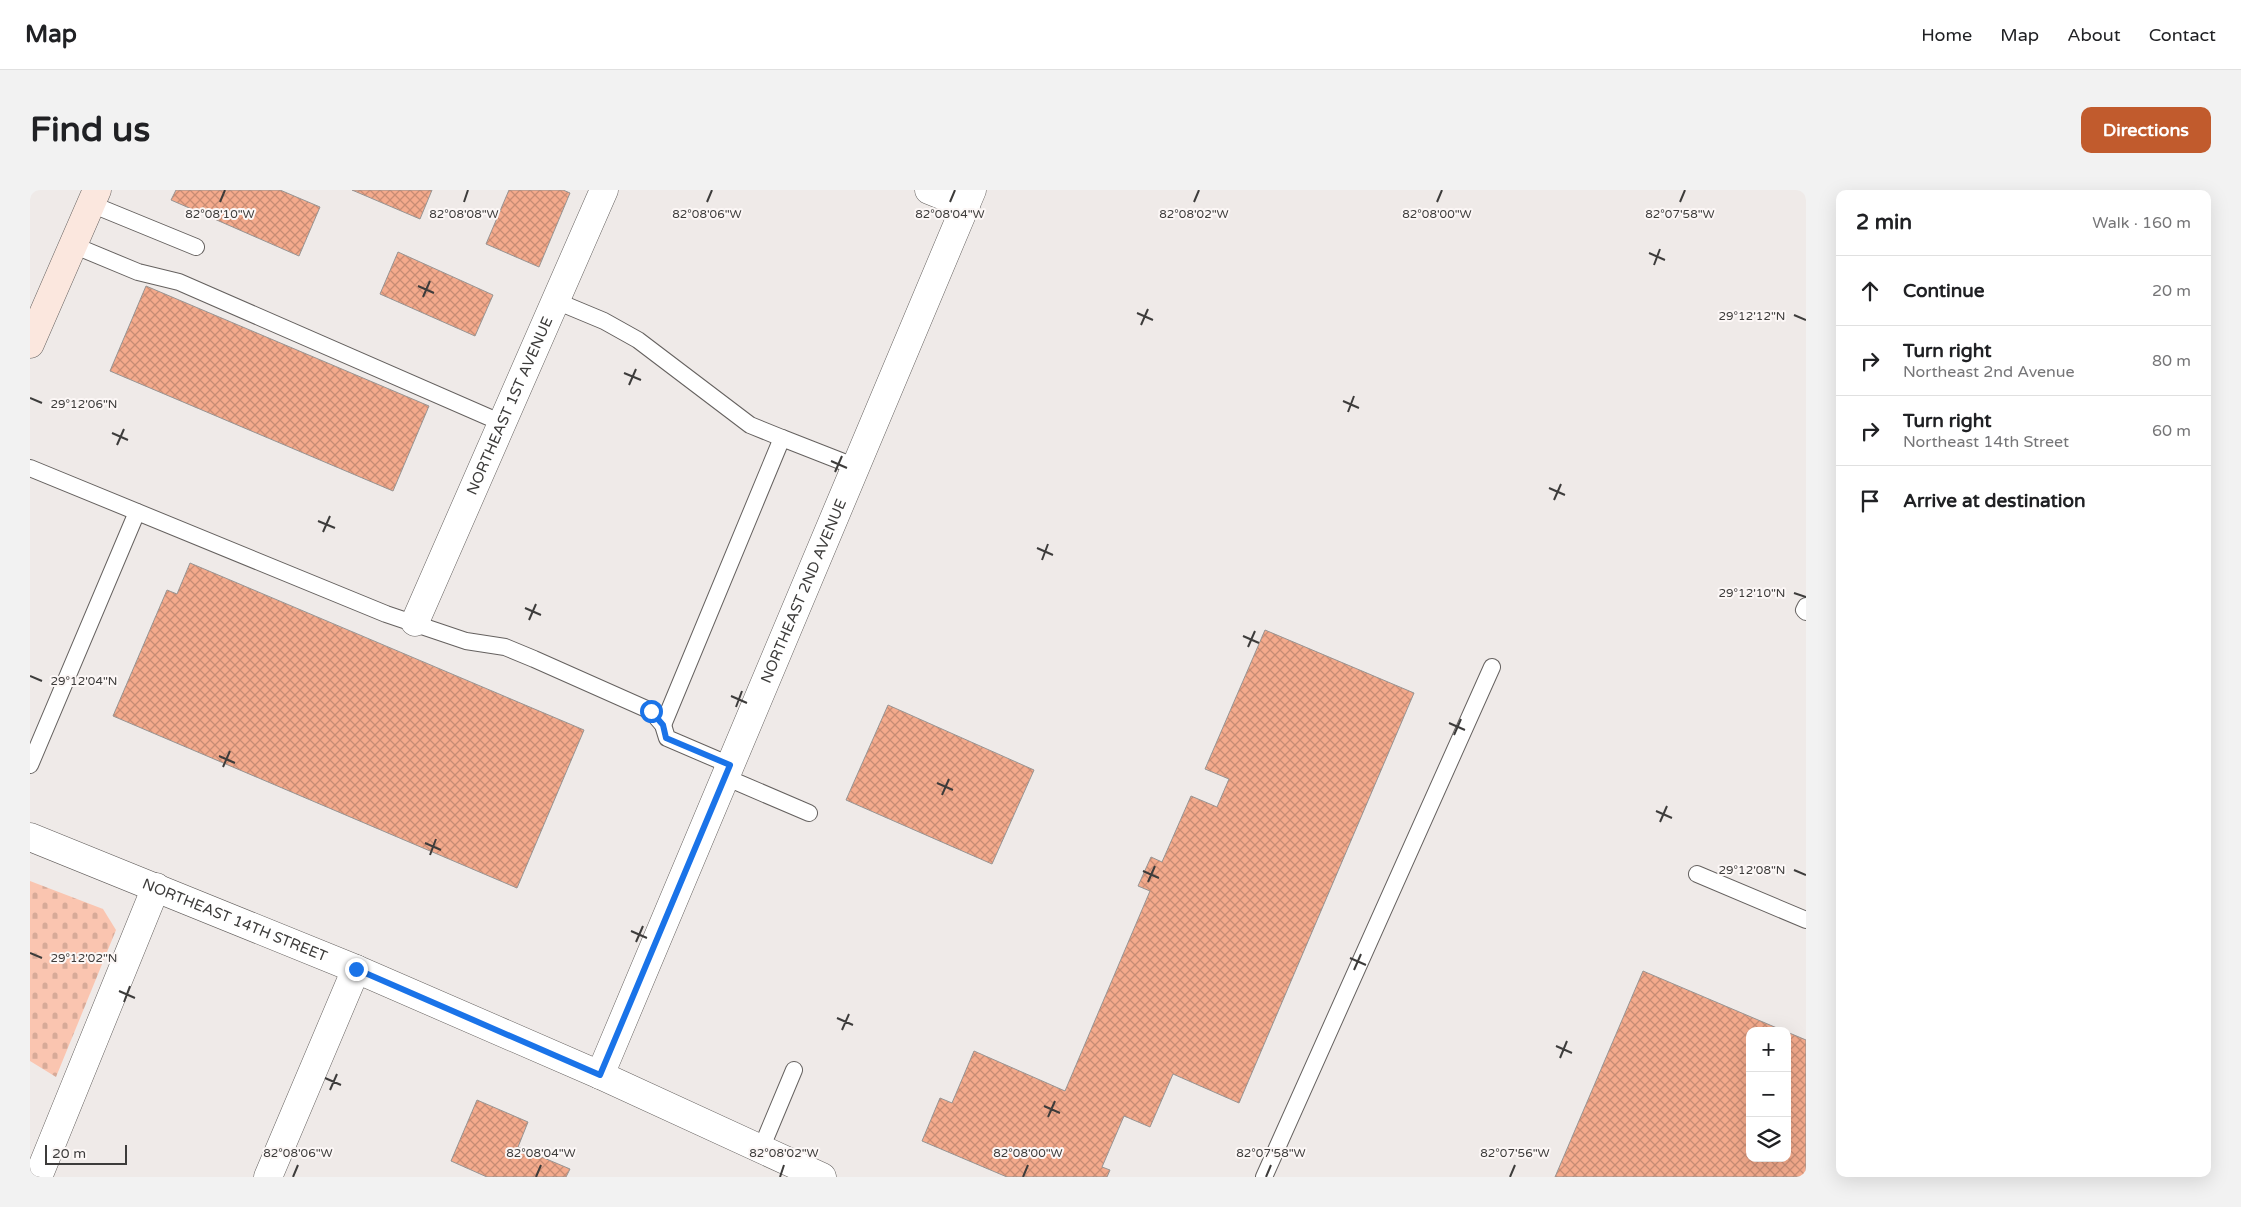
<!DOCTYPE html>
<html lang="en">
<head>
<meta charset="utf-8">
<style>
	:root { --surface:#fff; --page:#f2f2f2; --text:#202124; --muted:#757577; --line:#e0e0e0; --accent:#c15b2d }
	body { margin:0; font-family:"Varela Round",sans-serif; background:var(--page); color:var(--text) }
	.controls { position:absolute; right:15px; bottom:15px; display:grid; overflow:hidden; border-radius:10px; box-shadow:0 5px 20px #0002 }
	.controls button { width:45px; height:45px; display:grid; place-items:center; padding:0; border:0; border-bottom:1px solid var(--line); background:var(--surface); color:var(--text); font:25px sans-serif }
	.scale { position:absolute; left:15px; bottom:12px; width:82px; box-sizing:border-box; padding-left:5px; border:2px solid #3d3c3b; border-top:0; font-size:14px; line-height:18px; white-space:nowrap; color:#3d3c3b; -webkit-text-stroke:4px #fcf7f6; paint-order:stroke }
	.stop { position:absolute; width:15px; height:15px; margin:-11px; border:4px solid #1a73e8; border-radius:50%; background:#fff }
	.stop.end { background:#1a73e8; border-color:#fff; box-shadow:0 1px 5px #0008 }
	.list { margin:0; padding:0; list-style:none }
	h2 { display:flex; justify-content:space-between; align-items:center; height:65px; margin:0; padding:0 20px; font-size:21px }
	h2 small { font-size:16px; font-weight:400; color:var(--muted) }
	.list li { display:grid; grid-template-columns:32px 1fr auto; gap:15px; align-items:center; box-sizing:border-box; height:70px; padding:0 20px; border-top:1px solid var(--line) }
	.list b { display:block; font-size:19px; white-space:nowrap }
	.list p { margin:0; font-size:16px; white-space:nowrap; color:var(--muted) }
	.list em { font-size:16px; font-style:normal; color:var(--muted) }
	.icon { flex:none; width:28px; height:28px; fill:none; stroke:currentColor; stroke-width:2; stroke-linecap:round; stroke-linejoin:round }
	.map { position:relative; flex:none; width:1776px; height:987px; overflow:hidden; border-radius:10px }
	header { display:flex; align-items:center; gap:30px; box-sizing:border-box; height:70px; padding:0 25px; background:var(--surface); border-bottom:1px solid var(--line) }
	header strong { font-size:24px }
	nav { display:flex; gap:28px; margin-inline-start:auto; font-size:18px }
	.intro { display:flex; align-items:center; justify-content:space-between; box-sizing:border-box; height:120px; padding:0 30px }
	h1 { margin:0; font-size:35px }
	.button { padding:12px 22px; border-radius:10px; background:var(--accent); color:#fff; font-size:18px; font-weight:700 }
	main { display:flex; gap:30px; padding:0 30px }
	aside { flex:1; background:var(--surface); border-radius:10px; box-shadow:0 5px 20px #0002 }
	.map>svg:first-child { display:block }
	.cemetery { fill:url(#cemetery-stones) }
	.building { fill:url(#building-cross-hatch); stroke:#989492 }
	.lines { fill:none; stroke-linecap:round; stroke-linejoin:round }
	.service-casing { stroke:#65615f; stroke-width:18 }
	.minor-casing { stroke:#65615f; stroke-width:29 }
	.tertiary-casing { stroke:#65615f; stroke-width:29 }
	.secondary-casing { stroke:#65615f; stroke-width:29 }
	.service { stroke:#fff; stroke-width:16 }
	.minor { stroke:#fff; stroke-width:28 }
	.tertiary { stroke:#fff; stroke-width:28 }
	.secondary { stroke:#fbe7de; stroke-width:28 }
	.route { stroke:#1a73e8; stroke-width:6 }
	.ticks { fill:none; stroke:#3d3c3b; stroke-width:2 }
	.labels { text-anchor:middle; stroke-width:4; stroke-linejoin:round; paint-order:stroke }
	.street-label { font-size:15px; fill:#3d3c3b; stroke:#fcf7f6 }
	.ticks-label { font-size:12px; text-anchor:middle; fill:#3d3c3b; stroke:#fcf7f6; stroke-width:4; stroke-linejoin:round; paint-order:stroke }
</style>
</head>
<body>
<header>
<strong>Map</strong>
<nav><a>Home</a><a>Map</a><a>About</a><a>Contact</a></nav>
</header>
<div class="intro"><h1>Find us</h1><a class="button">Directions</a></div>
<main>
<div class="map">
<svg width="1776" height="987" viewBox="0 0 1776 987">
	<defs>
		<pattern id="cemetery-stones" width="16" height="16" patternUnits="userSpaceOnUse" patternTransform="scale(1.25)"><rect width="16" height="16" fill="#fac5b0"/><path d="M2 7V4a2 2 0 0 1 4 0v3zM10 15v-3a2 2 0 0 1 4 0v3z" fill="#d7aa98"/></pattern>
		<pattern id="building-cross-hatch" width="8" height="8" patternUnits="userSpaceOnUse" patternTransform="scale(1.25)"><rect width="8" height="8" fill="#f4aa8c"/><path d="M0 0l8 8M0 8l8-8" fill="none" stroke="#c78c74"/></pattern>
	</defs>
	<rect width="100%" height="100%" fill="#efeae8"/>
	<path class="cemetery" d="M0,691L73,719L86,740L26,887L0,871Z"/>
	<g class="building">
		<path d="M146,0H250L290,17L269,66L141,10Z"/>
		<path d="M322,0H402L390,29Z"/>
		<path d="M479,0H533L540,3L509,77L456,54Z"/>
		<path d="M368,62L463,105L445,146L350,104Z"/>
		<path d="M116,96L399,216L363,301L80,181Z"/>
		<path d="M160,373L554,540L487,698L83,526L137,400L147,404Z"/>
		<path d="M1235,440L1384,503L1209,913L1143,884L1120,937L1094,926L1072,977L1080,980L1077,987H977L892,951L910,908L922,913L944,861L1035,901L1120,701L1108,696L1121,667L1132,672L1161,606L1187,617L1199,589L1175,579Z"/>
		<path d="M858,515L1004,580L962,674L816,610Z"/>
		<path d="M1613,781L1754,841H1720V968H1757V842L1776,850V987H1525Z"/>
		<path d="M447,910L498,932L488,957L540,979L536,987H457L421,971Z"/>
	</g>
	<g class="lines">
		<g class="service-casing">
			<g id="service">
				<path d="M61,14L166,57"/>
				<path d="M43,55L108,82L149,92L472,233"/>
				<path d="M526,111L574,131L608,150L720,235L752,248"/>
				<path d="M0,278L356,424L436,451L475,457L504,469L621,521L633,535L637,548L700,575"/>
				<path d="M1776,416L1774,420L1776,422"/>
				<path d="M633,535L752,248L826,277"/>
				<path d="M0,575L107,322"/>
				<path d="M695,587L779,623"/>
				<path d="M1667,684L1776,730"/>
				<path d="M731,959L764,880"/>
				<path d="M1234,987L1462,477"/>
			</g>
		</g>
		<g class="minor-casing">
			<g id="minor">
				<path d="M899,0L936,15"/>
				<path id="s1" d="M385,432L574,0"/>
				<path id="s2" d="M570,885L942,0"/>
				<path d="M8,987L126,697"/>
				<path d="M238,987L326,779"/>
			</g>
		</g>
		<g class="tertiary-casing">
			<g id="tertiary">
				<path id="s3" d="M0,647L326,779L570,885L792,987"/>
			</g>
		</g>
		<g class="secondary-casing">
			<path id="secondary" d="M0,154L67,0"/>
		</g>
		<use href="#service" class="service"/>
		<use href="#minor" class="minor"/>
		<use href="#tertiary" class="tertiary"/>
		<use href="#secondary" class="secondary"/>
	</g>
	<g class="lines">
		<path class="route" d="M326,779L570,885L700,575L636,548L633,535L621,521"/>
	</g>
	<path class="ticks" d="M190,12L195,0M434,12L438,0M677,12L682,0M920,12L925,0M1164,12L1169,0M1407,12L1412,0M1650,12L1655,0M1619,63L1635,70M1624,75L1630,59M388,96L404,103M393,107L400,91M1107,123L1123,130M1764,125L1776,130M1111,135L1118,119M594,183L611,190M599,195L606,179M0,208L12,213M1313,211L1329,218M1318,222L1324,206M82,243L98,250M87,255L94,239M801,271L817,278M805,282L812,266M1519,298L1535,305M1524,310L1531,294M288,331L305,338M293,342L300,326M1007,358L1023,365M1012,370L1018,354M1764,403L1776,407M495,418L511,425M499,430L506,414M1213,446L1229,453M1218,457L1225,441M0,486L12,491M701,506L717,513M706,517L712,501M1419,533L1435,540M1424,545L1431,529M189,566L205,573M193,577L200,561M907,593L923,600M912,605L919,589M1626,621L1642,628M1630,632L1637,616M395,653L411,660M400,665L406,649M1764,680L1776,685M1113,681L1129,688M1118,692L1125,676M601,741L617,748M606,752L613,736M0,763L12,768M1320,768L1336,775M1324,780L1331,764M89,801L105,808M94,812L100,796M807,828L823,835M812,840L819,824M1526,856L1542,863M1530,868L1537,851M295,888L311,895M300,900L307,884M1014,916L1030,923M1018,927L1025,911M263,987L268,975M506,987L511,975M750,987L754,975M993,987L998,975M1236,987L1241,975M1480,987L1485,975"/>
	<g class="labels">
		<g class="street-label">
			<text dy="5" stroke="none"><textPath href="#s1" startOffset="236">NORTHEAST 1ST AVENUE</textPath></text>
			<text dy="5" stroke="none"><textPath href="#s2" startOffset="525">NORTHEAST 2ND AVENUE</textPath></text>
			<text dy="5" stroke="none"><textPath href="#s3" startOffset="221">NORTHEAST 14TH STREET</textPath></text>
		</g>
	</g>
	<g class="ticks-label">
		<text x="190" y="28">82°08'10"W</text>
		<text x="434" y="28">82°08'08"W</text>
		<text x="677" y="28">82°08'06"W</text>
		<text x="920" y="28">82°08'04"W</text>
		<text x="1164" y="28">82°08'02"W</text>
		<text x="1407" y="28">82°08'00"W</text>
		<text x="1650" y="28">82°07'58"W</text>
		<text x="1722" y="130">29°12'12"N</text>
		<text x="54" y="218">29°12'06"N</text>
		<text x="1722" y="407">29°12'10"N</text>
		<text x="54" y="495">29°12'04"N</text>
		<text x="1722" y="684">29°12'08"N</text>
		<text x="54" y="772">29°12'02"N</text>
		<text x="268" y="967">82°08'06"W</text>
		<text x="511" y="967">82°08'04"W</text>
		<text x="754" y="967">82°08'02"W</text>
		<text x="998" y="967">82°08'00"W</text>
		<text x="1241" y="967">82°07'58"W</text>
		<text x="1485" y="967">82°07'56"W</text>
	</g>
</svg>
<div class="controls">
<button>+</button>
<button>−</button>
<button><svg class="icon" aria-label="layers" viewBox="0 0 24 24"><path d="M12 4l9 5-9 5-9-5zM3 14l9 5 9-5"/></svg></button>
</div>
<div class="scale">20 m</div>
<div class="stop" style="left:621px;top:521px"></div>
<div class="stop end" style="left:326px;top:779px"></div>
</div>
<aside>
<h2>2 min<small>Walk · 160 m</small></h2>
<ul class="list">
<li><svg class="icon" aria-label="ahead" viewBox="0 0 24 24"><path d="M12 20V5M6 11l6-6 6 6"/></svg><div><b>Continue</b></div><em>20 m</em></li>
<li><svg class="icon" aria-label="right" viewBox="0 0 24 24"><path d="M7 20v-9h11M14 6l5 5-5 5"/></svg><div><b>Turn right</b><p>Northeast 2nd Avenue</p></div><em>80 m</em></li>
<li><svg class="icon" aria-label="right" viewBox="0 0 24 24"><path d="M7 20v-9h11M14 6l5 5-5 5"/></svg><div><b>Turn right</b><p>Northeast 14th Street</p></div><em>60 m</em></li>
<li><svg class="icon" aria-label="arrive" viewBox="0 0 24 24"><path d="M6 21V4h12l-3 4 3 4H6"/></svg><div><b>Arrive at destination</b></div></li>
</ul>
</aside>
</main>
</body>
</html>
